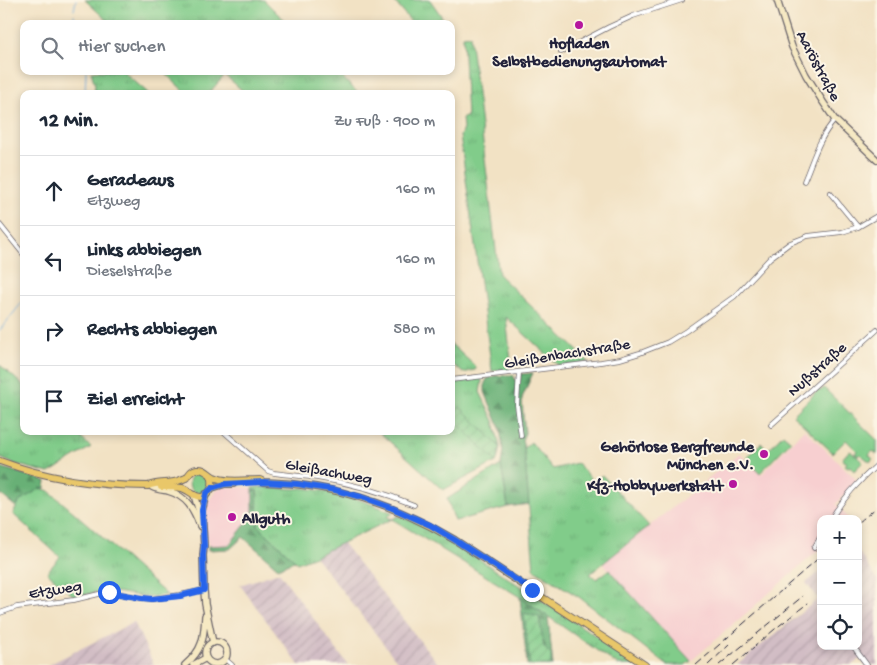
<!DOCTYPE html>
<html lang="de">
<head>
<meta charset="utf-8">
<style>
	:root { --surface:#fff; --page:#f2f2f3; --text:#1f2937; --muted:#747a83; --line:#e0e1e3 }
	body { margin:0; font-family:"Gochi Hand",sans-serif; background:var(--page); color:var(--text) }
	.controls { position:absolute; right:15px; bottom:15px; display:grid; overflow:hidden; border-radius:10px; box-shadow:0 2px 8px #0003 }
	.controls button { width:45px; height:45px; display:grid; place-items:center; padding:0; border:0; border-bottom:1px solid var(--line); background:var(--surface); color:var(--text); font:25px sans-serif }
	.stop { position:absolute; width:15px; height:15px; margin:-11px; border:4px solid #2563eb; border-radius:50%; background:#fff }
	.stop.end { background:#2563eb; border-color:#fff; box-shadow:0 1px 5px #0008 }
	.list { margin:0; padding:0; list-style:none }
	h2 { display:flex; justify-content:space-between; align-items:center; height:65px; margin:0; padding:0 20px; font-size:21px }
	h2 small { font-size:16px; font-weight:400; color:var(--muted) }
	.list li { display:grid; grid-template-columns:32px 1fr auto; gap:15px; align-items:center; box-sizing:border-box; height:70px; padding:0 20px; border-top:1px solid var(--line) }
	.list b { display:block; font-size:19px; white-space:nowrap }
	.list p { margin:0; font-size:16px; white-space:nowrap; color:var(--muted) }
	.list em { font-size:16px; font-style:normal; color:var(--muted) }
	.icon { flex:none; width:28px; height:28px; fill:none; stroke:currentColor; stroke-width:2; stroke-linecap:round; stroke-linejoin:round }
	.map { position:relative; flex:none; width:877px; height:665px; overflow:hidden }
	.search { position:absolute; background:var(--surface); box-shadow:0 2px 8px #0003; left:20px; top:20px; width:435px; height:55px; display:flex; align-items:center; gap:12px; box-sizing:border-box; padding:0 18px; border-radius:10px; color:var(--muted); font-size:19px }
	.panel { position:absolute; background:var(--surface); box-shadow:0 2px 8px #0003; left:20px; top:90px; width:435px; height:345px; border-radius:10px }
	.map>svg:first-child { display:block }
	.built { fill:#f7cfd0 }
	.industrial { fill:url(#industrial-furrows) }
	.grass { fill:url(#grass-tufts); stroke:#527762 }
	.forest { fill:url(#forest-firs); stroke:#456958 }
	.park { fill:#81cc8a; stroke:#527762 }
	.garden { fill:url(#garden-furrows); stroke:#527762 }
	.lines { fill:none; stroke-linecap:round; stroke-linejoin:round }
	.stream { stroke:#6baade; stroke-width:1 }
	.street-casing { stroke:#6b656b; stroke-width:5.5 }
	.secondary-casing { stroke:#6b656b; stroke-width:8 }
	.primary-casing { stroke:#6b656b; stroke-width:8 }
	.street { stroke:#fff; stroke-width:4 }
	.secondary { stroke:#f6e9c3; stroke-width:5.5 }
	.primary { stroke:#e9c769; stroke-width:6 }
	.rail { stroke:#22223b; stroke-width:1; stroke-dasharray:8 4; stroke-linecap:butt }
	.route { stroke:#2563eb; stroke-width:6 }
	.poi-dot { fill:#b5179e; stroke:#fcf5e5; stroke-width:2 }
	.labels { text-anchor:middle; stroke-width:4; stroke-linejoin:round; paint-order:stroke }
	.poi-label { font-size:16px; font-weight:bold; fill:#22223b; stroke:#fcf5e5; text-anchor:end }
	.street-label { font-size:16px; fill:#22223b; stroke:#fcf5e5 }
</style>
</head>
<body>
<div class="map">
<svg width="877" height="665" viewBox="0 0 877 665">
	<defs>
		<pattern id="industrial-furrows" width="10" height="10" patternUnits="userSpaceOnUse" patternTransform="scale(1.25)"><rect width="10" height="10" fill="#d2bdc5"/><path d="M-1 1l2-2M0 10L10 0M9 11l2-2" fill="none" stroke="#b4a2aa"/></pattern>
		<pattern id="grass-tufts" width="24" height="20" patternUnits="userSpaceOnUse" patternTransform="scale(1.25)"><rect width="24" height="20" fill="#81cc8a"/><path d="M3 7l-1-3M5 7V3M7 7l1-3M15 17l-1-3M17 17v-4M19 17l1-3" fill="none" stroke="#6faf78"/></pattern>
		<pattern id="forest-firs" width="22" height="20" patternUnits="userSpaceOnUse" patternTransform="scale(1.25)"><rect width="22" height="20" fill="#68b076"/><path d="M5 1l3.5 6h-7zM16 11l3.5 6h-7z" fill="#558f62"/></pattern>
		<pattern id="garden-furrows" width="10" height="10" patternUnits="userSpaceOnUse" patternTransform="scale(1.25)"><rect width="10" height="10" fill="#81cc8a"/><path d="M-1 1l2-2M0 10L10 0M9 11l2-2" fill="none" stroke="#6faf78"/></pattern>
	</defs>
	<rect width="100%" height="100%" fill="#fcf5e5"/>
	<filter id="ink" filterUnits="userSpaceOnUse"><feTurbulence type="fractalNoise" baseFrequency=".02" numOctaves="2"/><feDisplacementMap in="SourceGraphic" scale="10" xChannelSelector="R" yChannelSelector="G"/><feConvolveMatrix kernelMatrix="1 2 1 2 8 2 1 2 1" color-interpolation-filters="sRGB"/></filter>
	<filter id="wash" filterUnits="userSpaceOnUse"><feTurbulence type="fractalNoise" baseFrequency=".0096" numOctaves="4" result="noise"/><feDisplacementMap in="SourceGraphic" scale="20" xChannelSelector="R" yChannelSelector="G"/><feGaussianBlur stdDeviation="1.12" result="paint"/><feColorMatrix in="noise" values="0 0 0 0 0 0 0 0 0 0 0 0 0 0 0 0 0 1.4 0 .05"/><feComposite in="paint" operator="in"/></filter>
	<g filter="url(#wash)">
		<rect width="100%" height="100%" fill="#f2e2c4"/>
		<g class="built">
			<path d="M804,429L857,480L836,504L849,519H821V548L691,661L603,563L693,491L739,453L762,474Z"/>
			<path d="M224,487L253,488L254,515L229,545L208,546L204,517L206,504L216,491L220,488Z"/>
		</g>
		<g class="industrial">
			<path d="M342,542L439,665H400L315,556Z"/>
			<path d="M858,551L877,579V665H865L860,659L852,665H737L818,599L806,583L821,571V646H858Z"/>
			<path d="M279,572L348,665H299L240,585Z"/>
			<path d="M134,622L154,665H48Z"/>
		</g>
		<g class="grass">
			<path d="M85,0H264L288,24H111Z"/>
			<path d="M393,0H430L447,24H413Z"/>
			<path d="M470,35L499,275L589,362L559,366L506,317L512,370L492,371L460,136L463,129L462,118L467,117L463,36Z"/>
			<path d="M91,71H123L149,94H94L95,85Z"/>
			<path d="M163,71H336L359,94H246L225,75L208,94H187Z"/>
			<path d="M451,344L477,368L475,370L463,373L451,363Z"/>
			<path d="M0,365L24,386V431H73L91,447L49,473L15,464L0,458Z"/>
			<path d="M478,378L481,379L482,381L480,392L494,421L500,447L460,407L451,416V382Z"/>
			<path d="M451,417L496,462L443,490L378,431H451Z"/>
			<path d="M531,442L553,469L577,463L594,482L602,475L649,526L590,574L597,579L609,570L691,661L685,665H667L579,597L534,569L524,448Z"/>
			<path d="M501,465L508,507L455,521L447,499Z"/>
			<circle cx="199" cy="483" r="10"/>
			<path d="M257,487L295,489L302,488C334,491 364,500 393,513L387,517L392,519L399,516L429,528L453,542L640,665H618L520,597L392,519L315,556L297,563L258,526L257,491H253V488Z"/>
			<path d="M41,488L49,491L85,522L167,595L147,597L109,591H102L75,597L47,572L60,557L13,514L20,500Z"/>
		</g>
		<g class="forest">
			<path d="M533,373L522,398L523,414L525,433L522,440L524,448L529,504L508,507L501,465L503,450L500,428L485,392V383L487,379L494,376L513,375L516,381L520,380L521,374Z"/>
			<path d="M0,467L46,481L45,488H41L21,500L16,507L0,494Z"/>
			<path d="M257,490L258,526L295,560L278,568L243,537L230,549L208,550V546L229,545L253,515V491Z"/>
			<path d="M520,597L548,617L553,665H527Z"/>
		</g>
		<g class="park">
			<path d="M824,388L877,440V454L873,451L869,455L873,459L870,462L860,454L858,456L855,453L857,451L846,440L833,453L793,415L818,390L820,391Z"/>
			<path d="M783,434L791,441L760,473L746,459L761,443L768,450Z"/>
			<path d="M850,450L863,462L854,471L850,466L848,467L845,465L847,463L842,459Z"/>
		</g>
		<g class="garden">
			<path d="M460,407L500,447L498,457L496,462L451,417Z"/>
			<path d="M524,613L539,617L544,647L551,655V665H530Z"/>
		</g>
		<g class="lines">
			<g class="stream">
				<path d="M74,10L76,0"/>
				<path d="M74,15L75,24"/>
				<path d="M85,94L86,71"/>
				<path d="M0,330L24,300"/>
			</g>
		</g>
	</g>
	<g filter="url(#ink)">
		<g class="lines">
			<g class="street-casing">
				<g id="street">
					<path d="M561,52L609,27L633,16L682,0"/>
					<path d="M804,181C813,160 819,137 835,120"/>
					<path d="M830,193L858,227"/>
					<path d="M0,225L24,255"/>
					<path d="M519,372L517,405L521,436"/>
					<path d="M451,380L601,362L620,359L640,353L668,342L686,331L735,296L770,258L790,243L808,236L842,232L858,227L877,216"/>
					<path d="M771,425L877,330"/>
					<path d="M223,431L268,471L274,473C288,475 303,476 317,478C350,483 383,492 414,505"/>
					<path d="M831,519C843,498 859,481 877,465"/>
					<path d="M814,548L821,536"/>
					<path d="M0,613L17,607L74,600L103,593L109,592L141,598L152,599L180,595L204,590"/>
					<path d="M853,646L867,665"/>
					<path d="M225,659L232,665"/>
				</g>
			</g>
			<g class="secondary-casing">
				<g id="secondary">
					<path d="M777,0L792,47L806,75L823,102L835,120L877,160"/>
					<path d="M152,487C158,490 163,490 168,491C187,496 194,510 200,526"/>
					<path d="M206,494L202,511L204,546L203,555L204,590L205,604L213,643"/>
					<path d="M194,495L200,515"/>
					<circle cx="216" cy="653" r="11"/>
					<path d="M185,665C203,650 204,638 205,616"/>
					<path d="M193,665L206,658"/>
				</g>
			</g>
			<g class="primary-casing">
				<g id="primary">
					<path d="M0,461C48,479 97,486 148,486C158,482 169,484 178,481C179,481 185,478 186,478C190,474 190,470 197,469C205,468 208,474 214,477C227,483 245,480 260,480L264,482C335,484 394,504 455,540L645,665"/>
					<path d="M161,487C168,487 175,487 182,488C191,490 199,505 210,491C213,486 213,481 211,476"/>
					<path d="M212,488L225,484H233"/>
				</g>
			</g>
			<use href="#street" class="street"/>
			<use href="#secondary" class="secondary"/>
			<use href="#primary" class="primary"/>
			<g class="rail">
				<path d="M858,523L877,507"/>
				<path d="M696,665L821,556"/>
				<path d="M708,665L729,645"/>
				<path d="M719,665L803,596"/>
				<path d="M733,665L775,629L808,603"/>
			</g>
		</g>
	</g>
	<g class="lines" filter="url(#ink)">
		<path class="route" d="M109,592L142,598L152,599L180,596L204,590L203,555L204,546L202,510L206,494L212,488L225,484L264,482L297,484L335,490L361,497L392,508L430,525L455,540L532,590"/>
	</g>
	<g class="poi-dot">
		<circle cx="579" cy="25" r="5"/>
		<circle cx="764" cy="454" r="5"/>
		<circle cx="733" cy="484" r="5"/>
		<circle cx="232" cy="517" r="5"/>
	</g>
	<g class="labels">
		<g class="poi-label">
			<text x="579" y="48" text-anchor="middle">Hofladen<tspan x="579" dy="18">Selbstbedienungsautomat</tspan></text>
			<text x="754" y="451">Gehörlose Bergfreunde<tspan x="754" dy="18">München e.V.</tspan></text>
			<text x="723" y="490">Kfz-Hobbywerkstatt</text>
			<text x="242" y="523" text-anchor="start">Allguth</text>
		</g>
		<g class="street-label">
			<text transform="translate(820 65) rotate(62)" y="6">Aaröstraße</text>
			<text transform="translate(567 352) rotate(-9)" y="6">Gleißenbachstraße</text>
			<text transform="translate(816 368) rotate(-42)" y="6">Nußstraße</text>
			<text transform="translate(329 470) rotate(10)" y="6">Gleißachweg</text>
			<text transform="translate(55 588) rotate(-9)" y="6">Etzweg</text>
		</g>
	</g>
</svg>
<div class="controls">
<button>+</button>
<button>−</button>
<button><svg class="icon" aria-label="locate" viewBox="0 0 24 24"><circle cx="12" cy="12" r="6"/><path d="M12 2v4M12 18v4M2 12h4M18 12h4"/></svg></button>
</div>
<div class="stop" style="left:109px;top:592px"></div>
<div class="stop end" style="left:532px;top:590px"></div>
<div class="search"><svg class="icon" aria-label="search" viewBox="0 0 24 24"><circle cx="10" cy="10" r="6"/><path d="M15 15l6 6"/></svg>Hier suchen</div>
<section class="panel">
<h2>12 Min.<small>Zu Fuß · 900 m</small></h2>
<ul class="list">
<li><svg class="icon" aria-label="ahead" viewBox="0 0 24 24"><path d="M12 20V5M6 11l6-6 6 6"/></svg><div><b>Geradeaus</b><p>Etzweg</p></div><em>160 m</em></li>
<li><svg class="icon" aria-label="left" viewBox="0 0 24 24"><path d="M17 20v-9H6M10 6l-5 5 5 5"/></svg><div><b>Links abbiegen</b><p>Dieselstraße</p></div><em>160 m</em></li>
<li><svg class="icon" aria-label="right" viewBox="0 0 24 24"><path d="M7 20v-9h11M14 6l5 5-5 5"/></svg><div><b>Rechts abbiegen</b></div><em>580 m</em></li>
<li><svg class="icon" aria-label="arrive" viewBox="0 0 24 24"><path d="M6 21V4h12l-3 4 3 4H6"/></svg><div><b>Ziel erreicht</b></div></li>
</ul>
</section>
</div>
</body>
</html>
